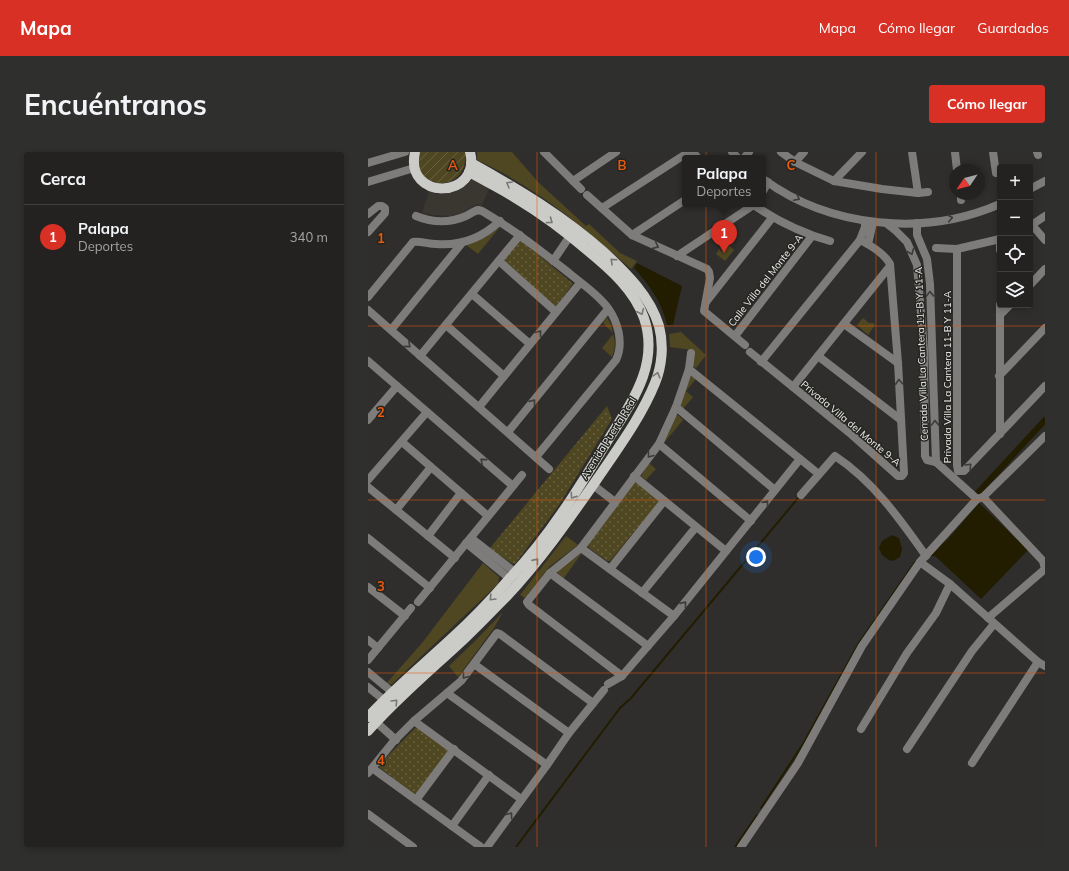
<!DOCTYPE html>
<html lang="es">
<head>
<meta charset="utf-8">
<style>
	:root { --surface:#232221; --page:#2f2f2e; --text:#f1f3f6; --muted:#a3a4a5; --line:#403f3f; --accent:#d93025 }
	body { margin:0; font-family:Mulish,sans-serif; background:var(--page); color:var(--text) }
	.controls { position:absolute; right:12px; top:12px; display:grid; overflow:hidden; border-radius:4px; box-shadow:0 2px 6px #0003 }
	.controls button { width:36px; height:36px; display:grid; place-items:center; padding:0; border:0; border-bottom:1px solid var(--line); background:var(--surface); color:var(--text); font:20px sans-serif }
	.compass { position:absolute; left:581px; top:12px; width:36px; height:36px; border-radius:50%; background:var(--surface); box-shadow:0 2px 6px #0003; rotate:235deg }
	.you { position:absolute; left:388px; top:405px; width:14px; height:14px; margin:-10px; border:3px solid #fff; border-radius:50%; background:#1a73e8; box-shadow:0 0 0 6px #1a73e833 }
	.badge { display:grid; place-items:center; width:26px; height:26px; border-radius:50%; background:var(--accent); color:#fff; font-size:13px; font-weight:700 }
	.pin { position:absolute; translate:-50% -33px; filter:drop-shadow(0 1px 2px #0008) }
	.pin::after { content:''; position:absolute; top:21px; width:14px; height:12px; background:inherit; clip-path:polygon(0 0,100% 0,50% 100%) }
	.popup { position:absolute; left:314px; top:3px; width:84px; height:52px; box-sizing:border-box; display:grid; place-content:center; border-radius:4px; background:var(--surface); filter:drop-shadow(0 1px 3px #0005); font-size:13px; white-space:nowrap; color:var(--muted) }
	.popup b { font-size:15px; color:var(--text) }
	.popup::after { content:''; position:absolute; left:50%; top:100%; margin-left:-8px; border:8px solid transparent; border-top-color:var(--surface) }
	.list { margin:0; padding:0; list-style:none }
	h2 { display:flex; justify-content:space-between; align-items:center; height:52px; margin:0; padding:0 16px; font-size:17px }
	h2 small { font-size:13px; font-weight:400; color:var(--muted) }
	.list li { display:grid; grid-template-columns:26px 1fr auto; gap:12px; align-items:center; box-sizing:border-box; height:64px; padding:0 16px; border-top:1px solid var(--line) }
	.list b { display:block; font-size:15px; white-space:nowrap }
	.list p { margin:0; font-size:13px; white-space:nowrap; color:var(--muted) }
	.list em { font-size:13px; font-style:normal; color:var(--muted) }
	.icon { flex:none; width:22px; height:22px; fill:none; stroke:currentColor; stroke-width:2; stroke-linecap:round; stroke-linejoin:round }
	.map { position:relative; flex:none; width:677px; height:695px; overflow:hidden; border-radius:4px }
	header { display:flex; align-items:center; gap:24px; box-sizing:border-box; height:56px; padding:0 20px; background:var(--accent); color:#fff }
	header strong { font-size:19px }
	nav { display:flex; gap:22px; margin-inline-start:auto; font-size:14px }
	.intro { display:flex; align-items:center; justify-content:space-between; box-sizing:border-box; height:96px; padding:0 24px }
	h1 { margin:0; font-size:28px }
	.button { padding:10px 18px; border-radius:4px; background:var(--accent); color:#fff; font-size:14px; font-weight:700 }
	main { display:flex; gap:24px; padding:0 24px }
	aside { flex:1; background:var(--surface); border-radius:4px; box-shadow:0 2px 6px #0003 }
	.map>svg:first-child { display:block }
	.built { fill:#39372f }
	.grass { fill:#4e4721 }
	.park { fill:url(#park-dots) }
	.garden { fill:url(#garden-furrows) }
	.water { fill:#221d00 }
	.lines { fill:none; stroke-linecap:round; stroke-linejoin:round }
	.stream { stroke:#221d00; stroke-width:2 }
	.canal { stroke:#221d00; stroke-width:6 }
	.minor { stroke:#7d7c7b; stroke-width:8 }
	.major { stroke:#cbcbc8; stroke-width:10 }
	.oneway { stroke:#787875 }
	.oneway2 { stroke:#3b3b38 }
	.grid { fill:none; stroke:#e8590c; stroke-width:1; stroke-opacity:0.55 }
	.labels { text-anchor:middle; stroke-width:3; stroke-linejoin:round; paint-order:stroke }
	.street-label { font-size:10px; fill:#f0f0ee; stroke:#252522 }
	.grid-label { font-size:13px; text-anchor:middle; font-weight:bold; fill:#e8590c; stroke:#252522; stroke-width:3; stroke-linejoin:round; paint-order:stroke }
</style>
</head>
<body>
<header>
<strong>Mapa</strong>
<nav><a>Mapa</a><a>Cómo llegar</a><a>Guardados</a></nav>
</header>
<div class="intro"><h1>Encuéntranos</h1><a class="button">Cómo llegar</a></div>
<main>
<aside>
<h2>Cerca<small></small></h2>
<ul class="list">
<li><span class="badge">1</span><div><b>Palapa</b><p>Deportes</p></div><em>340 m</em></li>
</ul>
</aside>
<div class="map">
<svg width="677" height="695" viewBox="0 0 677 695">
	<defs>
		<pattern id="park-dots" width="8" height="8" patternUnits="userSpaceOnUse"><rect width="8" height="8" fill="#4e4721"/><path d="M2 2h.1M6 6h.1" fill="none" stroke="#686242" stroke-width="1.8" stroke-linecap="round"/></pattern>
		<pattern id="garden-furrows" width="10" height="10" patternUnits="userSpaceOnUse"><rect width="10" height="10" fill="#4e4721"/><path d="M-1 1l2-2M0 10L10 0M9 11l2-2" fill="none" stroke="#686242"/></pattern>
	</defs>
	<rect width="100%" height="100%" fill="#2f2e2c"/>
	<path class="built" d="M104,27L121,37L113,55L109,52L93,61L82,64L66,63L54,61L61,39L69,42L86,40Z"/>
	<g class="grass">
		<path d="M109,0H144L170,30L218,74L221,72L252,101L269,109L263,117C215,75 168,35 109,8Z"/>
		<path d="M132,75L110,102L98,93L118,85Z"/>
		<path d="M360,92L366,98L357,109L348,102L351,97L354,100Z"/>
		<path d="M239,165L243,173L245,181L235,171Z"/>
		<path d="M495,166L501,171H506L507,173L500,183L489,173Z"/>
		<path d="M313,180L338,203L328,216L325,214L324,198L302,195L301,182Z"/>
		<path d="M245,182C248,191 247,197 244,205L234,196Z"/>
		<path d="M324,224L328,227L318,239L325,245L315,257L312,252L322,225Z"/>
		<path d="M310,263L315,268L296,291L295,288L307,264Z"/>
		<path d="M281,311L288,317L278,328L273,324Z"/>
		<path d="M198,384L210,393L181,415L157,446L152,443Z"/>
		<path d="M214,401L196,426L190,422V419Z"/>
		<path d="M115,411L131,425L130,432L24,532L17,533L54,491Z"/>
		<path d="M135,460L126,476L90,525L81,514L108,488Z"/>
	</g>
	<g class="park">
		<path d="M152,89H154L204,131L205,132L188,154H186L137,110L136,107Z"/>
		<path d="M239,254L244,267L191,353L147,412L143,411L122,396Z"/>
		<path d="M269,330L290,347V351L242,409H239L221,396L220,393L266,331Z"/>
		<path d="M49,575L80,598V601L49,641L46,642L12,616L11,613L46,577Z"/>
	</g>
	<path class="garden" d="M51,0H97C102,36 56,42 50,12C49,9 51,4 51,0Z"/>
	<g class="water">
		<path d="M269,111L314,134L305,173H299C294,150 281,133 266,116Z"/>
		<path d="M611,351L660,398L613,447L567,404H560L580,387Z"/>
		<path d="M524,383L531,386L534,397L532,405L525,409L521,408L514,403L511,396L514,389Z"/>
	</g>
	<g class="lines">
		<g class="stream">
			<path d="M393,656L435,592L491,491L547,410"/>
			<path d="M148,695L252,556L263,546L431,345"/>
			<path d="M367,695L389,663"/>
		</g>
		<path class="canal" d="M605,346L677,268"/>
		<g class="minor">
			<path d="M176,0L213,37"/>
			<path d="M325,0L330,6"/>
			<path d="M364,0L370,6"/>
			<path d="M413,0L427,10L466,29L514,37L550,41L560,40"/>
			<path d="M544,0L550,41"/>
			<path d="M587,0L589,18"/>
			<path d="M625,0L628,21"/>
			<path d="M669,0L670,3"/>
			<path d="M376,6L381,0"/>
			<path d="M427,10L436,0"/>
			<path d="M0,11L37,0"/>
			<path d="M395,27C462,76 557,85 632,52"/>
			<path d="M205,29L248,0"/>
			<path d="M466,29L494,0"/>
			<path d="M0,30L46,16"/>
			<path d="M662,37L677,29"/>
			<path d="M395,39L400,30"/>
			<path d="M593,42V48"/>
			<path d="M219,43L264,83L339,117L341,120L342,126L336,159L377,193"/>
			<path d="M384,52C409,69 433,81 462,89"/>
			<path d="M234,56L321,0"/>
			<path d="M0,62L10,54H14L17,56V61L0,80"/>
			<path d="M48,64C65,71 82,71 98,64C102,62 106,59 110,58L114,59C145,77 173,99 201,121C214,132 230,142 240,156C250,170 256,191 248,208L168,305"/>
			<path d="M518,71L528,79L539,90L549,113L556,198L557,304L559,308L568,310L609,347"/>
			<path d="M549,71V83L559,107L562,132L568,310"/>
			<path d="M664,73L677,88"/>
			<path d="M662,74L677,64"/>
			<path d="M264,83L317,48"/>
			<path d="M632,87V98"/>
			<path d="M500,92L505,70"/>
			<path d="M568,96L589,97L632,87"/>
			<path d="M589,97V313L590,319H596L677,234"/>
			<path d="M309,104L387,52"/>
			<path d="M131,109L188,160"/>
			<path d="M185,109L202,84"/>
			<path d="M662,133L677,117"/>
			<path d="M104,142L162,192"/>
			<path d="M0,145L45,90C53,89 60,92 68,92C92,94 114,86 132,69"/>
			<path d="M338,150L404,66"/>
			<path d="M0,158L181,317"/>
			<path d="M632,163L642,153"/>
			<path d="M476,172L530,211"/>
			<path d="M78,173L136,224"/>
			<path d="M23,178L94,91"/>
			<path d="M367,184L444,84"/>
			<path d="M382,200L484,283L530,324H534L536,321L530,211L522,112C516,101 502,93 492,88"/>
			<path d="M52,204L152,83"/>
			<path d="M450,204L533,268"/>
			<path d="M0,209L145,334"/>
			<path d="M393,210L492,88L497,75V69"/>
			<path d="M321,217L447,319"/>
			<path d="M631,224L677,176"/>
			<path d="M425,235L522,114"/>
			<path d="M111,255L212,131"/>
			<path d="M308,255L407,338"/>
			<path d="M0,268L29,234"/>
			<path d="M140,280L240,157"/>
			<path d="M632,282V153"/>
			<path d="M34,290L120,364"/>
			<path d="M291,292L383,369"/>
			<path d="M266,324L358,399"/>
			<path d="M0,328L59,260"/>
			<path d="M225,333L247,350"/>
			<path d="M0,335L87,406"/>
			<path d="M433,343L467,304C505,329 532,367 558,404"/>
			<path d="M615,345L675,409L677,417L620,466"/>
			<path d="M28,358L63,315"/>
			<path d="M60,384L93,341"/>
			<path d="M0,386L62,436"/>
			<path d="M103,386L148,421"/>
			<path d="M98,391L142,427"/>
			<path d="M213,396L306,464"/>
			<path d="M552,410L582,432L670,510L677,514"/>
			<path d="M242,417L296,349"/>
			<path d="M182,421L280,494"/>
			<path d="M0,435L37,464"/>
			<path d="M274,441L328,375"/>
			<path d="M50,450L154,323"/>
			<path d="M0,488L10,496"/>
			<path d="M0,508L43,456"/>
			<path d="M106,512L201,581"/>
			<path d="M0,520L24,540"/>
			<path d="M254,524L161,453L159,450L182,421L213,396L291,292L308,255L321,217L323,201"/>
			<path d="M240,532L254,524L306,464L432,307"/>
			<path d="M0,535L16,548"/>
			<path d="M79,541L179,613"/>
			<path d="M46,569L153,647"/>
			<path d="M8,570L28,588"/>
			<path d="M493,577L539,501L568,461L582,432"/>
			<path d="M539,597L604,499L626,472"/>
			<path d="M604,611L670,510"/>
			<path d="M4,616L113,695"/>
			<path d="M0,621L25,590L46,569L93,529L129,481L132,482L225,551"/>
			<path d="M48,648L86,597"/>
			<path d="M0,662L45,695"/>
			<path d="M84,674L121,623"/>
			<path d="M119,695L179,613L201,581L236,538"/>
			<path d="M373,695L430,611L494,494L552,410L609,347L615,345L677,284"/>
		</g>
		<g class="major">
			<path d="M47,0C36,50 114,47 102,0"/>
			<path d="M0,565C26,537 55,513 83,487C104,468 124,447 142,426C181,385 211,336 240,288C263,251 292,213 276,166C266,138 243,118 220,99C198,80 174,62 149,47C134,37 117,29 101,20"/>
			<path d="M0,579C30,545 64,517 97,486C111,473 124,459 138,445C174,407 204,363 234,320C253,292 274,263 287,231C294,214 296,193 291,174C282,144 259,122 237,101C195,64 152,38 103,11"/>
		</g>
	</g>
	<defs><path id="oneway-chevron" d="M-2-3.5L2.5 0L-2 3.5" fill="none" stroke-width="1.6" stroke-linecap="round" stroke-linejoin="round"/></defs>
	<g class="oneway">
		<use href="#oneway-chevron" transform="translate(141 32) rotate(-150)"/>
		<use href="#oneway-chevron" transform="translate(182 69) rotate(36)"/>
		<use href="#oneway-chevron" transform="translate(245 109) rotate(-138)"/>
		<use href="#oneway-chevron" transform="translate(273 160) rotate(65)"/>
		<use href="#oneway-chevron" transform="translate(289 223) rotate(-74)"/>
		<use href="#oneway-chevron" transform="translate(205 344) rotate(125)"/>
		<use href="#oneway-chevron" transform="translate(168 409) rotate(-51)"/>
		<use href="#oneway-chevron" transform="translate(124 446) rotate(134)"/>
		<use href="#oneway-chevron" transform="translate(27 550) rotate(-46)"/>
	</g>
	<g class="oneway2">
		<use href="#oneway-chevron" transform="translate(429 46) rotate(26)"/>
		<use href="#oneway-chevron" transform="translate(582 66) rotate(-11)"/>
		<use href="#oneway-chevron" transform="translate(288 94) rotate(24)"/>
		<use href="#oneway-chevron" transform="translate(543 100) rotate(67)"/>
		<use href="#oneway-chevron" transform="translate(562 142) rotate(-92)"/>
		<use href="#oneway-chevron" transform="translate(171 181) rotate(-51)"/>
		<use href="#oneway-chevron" transform="translate(40 193) rotate(41)"/>
		<use href="#oneway-chevron" transform="translate(531 230) rotate(-93)"/>
		<use href="#oneway-chevron" transform="translate(165 250) rotate(-51)"/>
		<use href="#oneway-chevron" transform="translate(567 271) rotate(-92)"/>
		<use href="#oneway-chevron" transform="translate(282 303) rotate(127)"/>
		<use href="#oneway-chevron" transform="translate(115 309) rotate(-139)"/>
		<use href="#oneway-chevron" transform="translate(601 314) rotate(-46)"/>
		<use href="#oneway-chevron" transform="translate(398 351) rotate(-51)"/>
		<use href="#oneway-chevron" transform="translate(316 452) rotate(-51)"/>
		<use href="#oneway-chevron" transform="translate(97 524) rotate(127)"/>
		<use href="#oneway-chevron" transform="translate(142 663) rotate(-54)"/>
	</g>
	<path class="grid" d="M169,0V695M338,0V695M508,0V695M0,174H677M0,348H677M0,521H677"/>
	<g class="labels">
		<g class="street-label">
			<text transform="translate(397 128) rotate(-52)" y="4">Calle Villa del Monte 9-A</text>
			<text transform="translate(553 202) rotate(-92)" y="4">Cerrada Villa La Cantera 11-B Y 11-A</text>
			<text transform="translate(579 225) rotate(-90)" y="4">Privada Villa La Cantera 11-B Y 11-A</text>
			<text transform="translate(483 271) rotate(40)" y="4">Privada Villa del Monte 9-A</text>
			<text transform="translate(240 286) rotate(-58)" y="4">Avenida Puerta Real</text>
		</g>
	</g>
	<g class="grid-label">
		<text x="85" y="18">A</text>
		<text x="254" y="18">B</text>
		<text x="423" y="18">C</text>
		<text x="13" y="91">1</text>
		<text x="13" y="265">2</text>
		<text x="13" y="439">3</text>
		<text x="13" y="613">4</text>
	</g>
</svg>
<div class="controls">
<button>+</button>
<button>−</button>
<button><svg class="icon" aria-label="locate" viewBox="0 0 24 24"><circle cx="12" cy="12" r="6"/><path d="M12 2v4M12 18v4M2 12h4M18 12h4"/></svg></button>
<button><svg class="icon" aria-label="layers" viewBox="0 0 24 24"><path d="M12 4l9 5-9 5-9-5zM3 14l9 5 9-5"/></svg></button>
</div>
<svg class="compass" viewBox="-18 -18 36 36"><path d="M0-13l5 13h-10z" fill="#e53935"/><path d="M0 13l5-13h-10z" fill="#a3a4a5"/></svg>
<div class="you"></div>
<div class="pin badge" style="left:356px;top:101px">1</div>
<div class="popup"><b>Palapa</b>Deportes</div>
</div>
</main>
</body>
</html>
